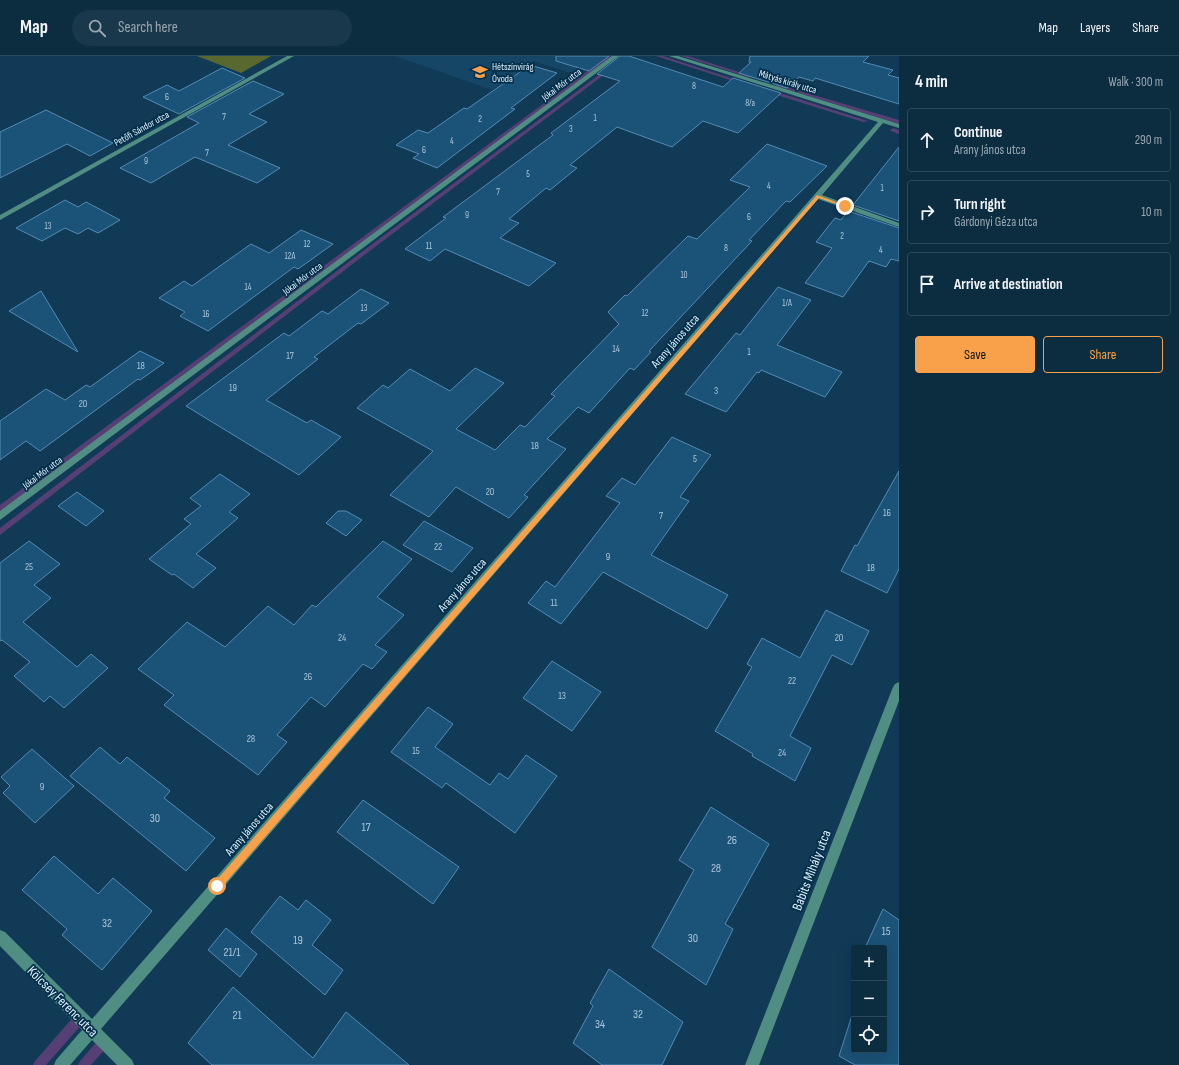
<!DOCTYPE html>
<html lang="en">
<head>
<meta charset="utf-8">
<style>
	:root { --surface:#0c2c40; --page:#1a384b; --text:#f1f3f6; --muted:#9aa7b1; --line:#2c4859; --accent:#f8a14a }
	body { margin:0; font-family:"Sofia Sans Condensed",sans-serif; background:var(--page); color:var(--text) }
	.controls { position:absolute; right:12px; bottom:12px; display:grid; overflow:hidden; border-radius:4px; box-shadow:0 4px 16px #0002 }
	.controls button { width:36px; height:36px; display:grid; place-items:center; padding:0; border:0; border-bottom:1px solid var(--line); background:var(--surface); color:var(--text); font:20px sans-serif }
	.stop { position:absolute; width:12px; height:12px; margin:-9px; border:3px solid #f8a14a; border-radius:50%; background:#fff }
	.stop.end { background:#f8a14a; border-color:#fff; box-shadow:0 1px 4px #0008 }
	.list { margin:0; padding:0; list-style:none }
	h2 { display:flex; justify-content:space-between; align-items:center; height:52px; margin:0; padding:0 16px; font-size:17px }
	h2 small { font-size:13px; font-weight:400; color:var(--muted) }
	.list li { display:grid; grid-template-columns:26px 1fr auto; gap:12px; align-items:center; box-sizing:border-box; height:64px; margin:0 8px 8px; padding:0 8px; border:1px solid var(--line); border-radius:4px }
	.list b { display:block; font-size:15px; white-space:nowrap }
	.list p { margin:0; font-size:13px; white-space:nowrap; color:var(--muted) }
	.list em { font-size:13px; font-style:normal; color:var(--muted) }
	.actions { display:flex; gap:8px; padding:12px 16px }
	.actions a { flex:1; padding:9px 0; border:1px solid var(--accent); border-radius:4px; text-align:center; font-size:14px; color:var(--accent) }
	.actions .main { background:var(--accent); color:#111 }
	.icon { flex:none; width:22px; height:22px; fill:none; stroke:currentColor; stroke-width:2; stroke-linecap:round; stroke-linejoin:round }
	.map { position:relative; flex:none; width:899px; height:1009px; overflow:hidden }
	header { display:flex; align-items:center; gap:24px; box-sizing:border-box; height:56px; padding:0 20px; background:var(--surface); border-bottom:1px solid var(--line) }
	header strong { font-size:19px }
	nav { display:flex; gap:22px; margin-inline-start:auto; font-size:14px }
	.search { width:280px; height:36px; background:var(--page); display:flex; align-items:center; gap:10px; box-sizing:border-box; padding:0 14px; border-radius:22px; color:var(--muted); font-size:15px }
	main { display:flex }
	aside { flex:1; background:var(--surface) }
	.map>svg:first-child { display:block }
	.built { fill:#164666 }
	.green { fill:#58682f }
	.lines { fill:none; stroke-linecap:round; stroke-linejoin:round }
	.stream { fill:#563f74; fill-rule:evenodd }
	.building { fill:#1b5277; stroke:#558bb3 }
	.minor { fill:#508e84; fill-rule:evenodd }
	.route { fill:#f8a14a }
	.labels { text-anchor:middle; stroke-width:3.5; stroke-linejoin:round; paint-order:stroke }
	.far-number-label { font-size:9px; fill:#adc7da }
	.far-poi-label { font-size:10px; fill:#deeefb; stroke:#032f4a; text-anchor:start }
	.far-street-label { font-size:10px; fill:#deeefb; stroke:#032f4a }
	.number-label { font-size:10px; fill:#adc7da }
	.street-label { font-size:12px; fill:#deeefb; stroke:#032f4a }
	.near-number-label { font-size:12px; fill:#adc7da }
	.near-street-label { font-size:14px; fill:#deeefb; stroke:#032f4a }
</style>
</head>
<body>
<header>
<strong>Map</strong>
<div class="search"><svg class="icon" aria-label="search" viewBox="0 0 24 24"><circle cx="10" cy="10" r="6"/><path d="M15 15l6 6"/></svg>Search here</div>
<nav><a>Map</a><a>Layers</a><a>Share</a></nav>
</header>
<main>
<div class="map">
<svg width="899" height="1009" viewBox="0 0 899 1009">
	<rect width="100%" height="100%" fill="#103a56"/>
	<path class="built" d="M395,0H597L573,18L534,5L492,34Z"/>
	<path class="green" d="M197,0H271L241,17Z"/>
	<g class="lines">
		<g class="stream">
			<path d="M608,0H613L0,456V449Z"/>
			<path d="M624,0H629L367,197L0,479V472L363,195Z"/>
			<path d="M656,0H663L743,26L739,27Z"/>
			<path d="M681,0H688L752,20L748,21Z"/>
			<path d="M776,28L899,64V68L776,30Z"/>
			<path d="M767,34H771L868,65L863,66L767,36Z"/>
			<path d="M893,72L899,74V78L891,75L890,74Z"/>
			<path d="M80,956L84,958L86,962L84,966L46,1009H33L35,1005L76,958Z"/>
			<path d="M104,980L108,982L110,986L108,990L91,1009H78L80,1005L100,982Z"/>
		</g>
	</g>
	<g class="building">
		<path d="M556,0H609L589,15L556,5Z"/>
		<path d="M620,0H629L723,31L733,22L781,37L738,77L703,65L672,91L617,71L570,109L577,112L550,134L546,132L509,163L519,167L500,182L556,207L529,230L445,193L430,205L405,193L446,162L443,161L553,79L551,77L620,25L597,18Z"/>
		<path d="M750,0H869L863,6L893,14L888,19L899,22V48L815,22L813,25L799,21L787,32L739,17L751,6H749Z"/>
		<path d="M530,9L557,17L511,52L515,53L437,112L413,102L419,98L396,89L418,74L428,77L464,52L467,53Z"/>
		<path d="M222,12L245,22L179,58L143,41L167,29L179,35Z"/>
		<path d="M253,25L284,38L249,58L267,66L228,89L280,112L257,127L195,101L151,127L120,112L199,67L187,61Z"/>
		<path d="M46,54L113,87L90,100L67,88L0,122V76Z"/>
		<path d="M767,88L827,110L790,146L786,145L749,184L752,185L649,295L651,296L634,314L630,312L589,357L578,351L547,383L566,393L524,439L528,441L509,462L456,431L429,461L390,439L433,395L357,352L383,329L388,332L410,313L450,335L475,312L504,327L456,373L495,394L520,369L525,371L555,340L551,338L619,268L608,256L625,239L627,240L688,180L697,183L750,131L730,124Z"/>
		<path d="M899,91V165L853,149Z"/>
		<path d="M65,144L78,151L86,146L120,164L98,177L88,172L78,178L65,172L42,185L16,172Z"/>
		<path d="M848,155L899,172V205L891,203L886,211L869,205L843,241L805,227L832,192L816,186L835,162L841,164Z"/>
		<path d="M301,174L333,188L298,213L294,211L208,275L180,260L185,256L159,242L184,225L192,230L251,188L269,197Z"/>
		<path d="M778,231L811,244L777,289L842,316L825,341L761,314L759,317L757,316L726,356L685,338L736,277L740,279Z"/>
		<path d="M361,233L389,247L361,268L358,267L314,301L318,303L266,344L307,367L311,364L341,381L299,419L186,350L284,277L289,280L322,255L328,258Z"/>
		<path d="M41,235L78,296L9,255Z"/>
		<path d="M140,295L164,307L140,324L138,323L40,395L26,385L0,404V365L46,333L65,344L86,329L90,331Z"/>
		<path d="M672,381L711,399L680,441L689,445L651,499L728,539L707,573L603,516L561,568L528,547L546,525L555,531L620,447L606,440L622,422L635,429Z"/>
		<path d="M899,415V513L887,537L841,515L855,489L857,490Z"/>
		<path d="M220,418L250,438L229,456L238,462L196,498L216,512L193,532L174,518L172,519L149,503L191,468L184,463L201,450L190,442Z"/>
		<path d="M77,436L104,455L86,470L58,450Z"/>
		<path d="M338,455H346L362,464L346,480L326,467Z"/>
		<path d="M424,465L473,492L452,516L403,489Z"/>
		<path d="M29,485L60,508L34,529L51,542L23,566L77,611L91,598L108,612L64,652L50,640L44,646L14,620L30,606L2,584L0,585V507Z"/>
		<path d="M383,485L412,503L377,541L404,559L375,589L387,596L372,613L363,608L325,651L311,641L277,679L287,686L258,719L164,649L174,639L138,613L187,566L225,591L268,550L294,569L312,549L316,551Z"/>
		<path d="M826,554L869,575L852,609L832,599L790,680L811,692L795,725L752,700L753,698L715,675L752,611L747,608L762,582L800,602Z"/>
		<path d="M552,605L601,636L572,675L523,642Z"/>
		<path d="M428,651L453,668L435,691L490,729L499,717L508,723L526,699L557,720L515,777L446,727L442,732L391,696Z"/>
		<path d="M100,691L120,708L127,701L170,735L164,742L215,782L186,815L70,720Z"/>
		<path d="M32,693L74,730L35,767L3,737L10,730L1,721Z"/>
		<path d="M363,744L459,811L433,848L337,776Z"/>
		<path d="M711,751L769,788L725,868L733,873L706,929L652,891L694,814L679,804Z"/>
		<path d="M54,800L98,838L113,822L152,855L102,914L62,879L67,873L22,834Z"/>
		<path d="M280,840L298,854L306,844L331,864L312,889L343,914L325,939L251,876Z"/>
		<path d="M883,853L899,864V1009H855L839,1000L854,953V994H884V892H865Z"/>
		<path d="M226,872L257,898L240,921L208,894Z"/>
		<path d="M609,913L683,966L662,1009H602L573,987L593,950L590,947Z"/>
		<path d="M233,931L313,1002L346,956L409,1009H212L188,987Z"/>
	</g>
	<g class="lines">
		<g class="minor">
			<path d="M287,0H294L0,164V159Z"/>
			<path d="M612,0H619L0,464V455Z"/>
			<path d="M669,0H678L899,68V72L883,67L822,139L899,167V171L818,143L101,973L132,1004L134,1009H117L92,984L70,1009H54L56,1004L82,974L0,890V874L5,876L92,963L878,66Z"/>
			<path d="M899,626V645L759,1009H745L893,631L895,628Z"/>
		</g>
	</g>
	<path class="route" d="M817,139L847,150L844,151L819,142L220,833H214V827Z"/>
	<defs>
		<g id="school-bare" transform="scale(1.2)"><path d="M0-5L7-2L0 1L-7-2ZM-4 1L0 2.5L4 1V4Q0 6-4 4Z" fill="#f8a14a" stroke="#032f4a" stroke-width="2.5" paint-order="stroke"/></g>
	</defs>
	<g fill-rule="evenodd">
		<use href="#school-bare" x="480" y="16"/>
	</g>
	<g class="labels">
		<g class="far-number-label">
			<text x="694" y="33">8</text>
			<text x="167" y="44">6</text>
			<text x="750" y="50">8/a</text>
			<text x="224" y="64">7</text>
			<text x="595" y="65">1</text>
			<text x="480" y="66">2</text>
			<text x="571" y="76">3</text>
			<text x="452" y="88">4</text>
			<text x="424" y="97">6</text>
			<text x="207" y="100">7</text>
			<text x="146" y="108">9</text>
			<text x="528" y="121">5</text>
			<text x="769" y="133">4</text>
			<text x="882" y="135">1</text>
			<text x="498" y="139">7</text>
			<text x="467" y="162">9</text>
			<text x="749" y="164">6</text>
			<text x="48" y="173">13</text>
			<text x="842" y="183">2</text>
			<text x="307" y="191">12</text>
			<text x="429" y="193">11</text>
			<text x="726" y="195">8</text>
			<text x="881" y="197">4</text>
			<text x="290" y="203">12A</text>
			<text x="684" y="222">10</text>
			<text x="248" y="234">14</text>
			<text x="787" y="250">1/A</text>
			<text x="364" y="255">13</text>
			<text x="645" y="260">12</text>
			<text x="206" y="261">16</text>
		</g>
		<g class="far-poi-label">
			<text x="492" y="14">Hétszínvirág<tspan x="492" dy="12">Óvoda</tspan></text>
		</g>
		<g class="far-street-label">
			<text transform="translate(788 25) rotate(17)" y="4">Mátyás király utca</text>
			<text transform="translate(561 28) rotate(-37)" y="4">Jókai Mór utca</text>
			<text transform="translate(141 72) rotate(-29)" y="4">Petőfi Sándor utca</text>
			<text transform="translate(302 222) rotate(-37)" y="4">Jókai Mór utca</text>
			<text transform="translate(42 416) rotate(-37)" y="4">Jókai Mór utca</text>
		</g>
		<g class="number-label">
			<text x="616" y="296">14</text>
			<text x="749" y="299">1</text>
			<text x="290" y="303">17</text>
			<text x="141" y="313">18</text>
			<text x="233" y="335">19</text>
			<text x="716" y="338">3</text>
			<text x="83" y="351">20</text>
			<text x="535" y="393">18</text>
			<text x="695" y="406">5</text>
			<text x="490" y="439">20</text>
			<text x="887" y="460">16</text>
			<text x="661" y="463">7</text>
			<text x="438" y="494">22</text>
			<text x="608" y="504">9</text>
			<text x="29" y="514">25</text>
			<text x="871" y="515">18</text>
			<text x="554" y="550">11</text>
			<text x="342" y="585">24</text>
			<text x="839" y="585">20</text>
			<text x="308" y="624">26</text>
			<text x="792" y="628">22</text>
			<text x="562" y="643">13</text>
			<text x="251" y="686">28</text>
			<text x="416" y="698">15</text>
			<text x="782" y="700">24</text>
			<text x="42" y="734">9</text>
		</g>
		<g class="street-label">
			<text transform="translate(675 285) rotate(-49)" y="4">Arany János utca</text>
			<text transform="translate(462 529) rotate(-49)" y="4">Arany János utca</text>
			<text transform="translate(249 773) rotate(-49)" y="4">Arany János utca</text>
		</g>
		<g class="near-number-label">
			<text x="155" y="766">30</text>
			<text x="366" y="775">17</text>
			<text x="732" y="788">26</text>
			<text x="716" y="816">28</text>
			<text x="107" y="871">32</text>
			<text x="886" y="879">15</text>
			<text x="693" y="886">30</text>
			<text x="298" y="888">19</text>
			<text x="232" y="900">21/1</text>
			<text x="638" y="962">32</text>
			<text x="237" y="963">21</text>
			<text x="600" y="972">34</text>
		</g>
		<g class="near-street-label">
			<text transform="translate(811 814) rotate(-69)" y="5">Babits Mihály utca</text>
			<text transform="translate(63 945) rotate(45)" y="5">Kölcsey Ferenc utca</text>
		</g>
	</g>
</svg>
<div class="controls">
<button>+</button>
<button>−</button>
<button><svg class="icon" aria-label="locate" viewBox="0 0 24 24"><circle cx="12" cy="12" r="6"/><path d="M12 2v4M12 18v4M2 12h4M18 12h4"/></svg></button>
</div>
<div class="stop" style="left:217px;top:830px"></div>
<div class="stop end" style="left:845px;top:150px"></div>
</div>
<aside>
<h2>4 min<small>Walk · 300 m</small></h2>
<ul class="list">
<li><svg class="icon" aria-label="ahead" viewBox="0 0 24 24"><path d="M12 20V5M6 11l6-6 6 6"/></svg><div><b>Continue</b><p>Arany János utca</p></div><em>290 m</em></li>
<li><svg class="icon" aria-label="right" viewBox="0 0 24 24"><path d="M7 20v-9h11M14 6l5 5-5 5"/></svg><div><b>Turn right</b><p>Gárdonyi Géza utca</p></div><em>10 m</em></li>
<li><svg class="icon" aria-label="arrive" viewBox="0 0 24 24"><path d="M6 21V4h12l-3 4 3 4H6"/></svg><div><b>Arrive at destination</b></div></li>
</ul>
<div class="actions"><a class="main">Save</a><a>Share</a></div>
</aside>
</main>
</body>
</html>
